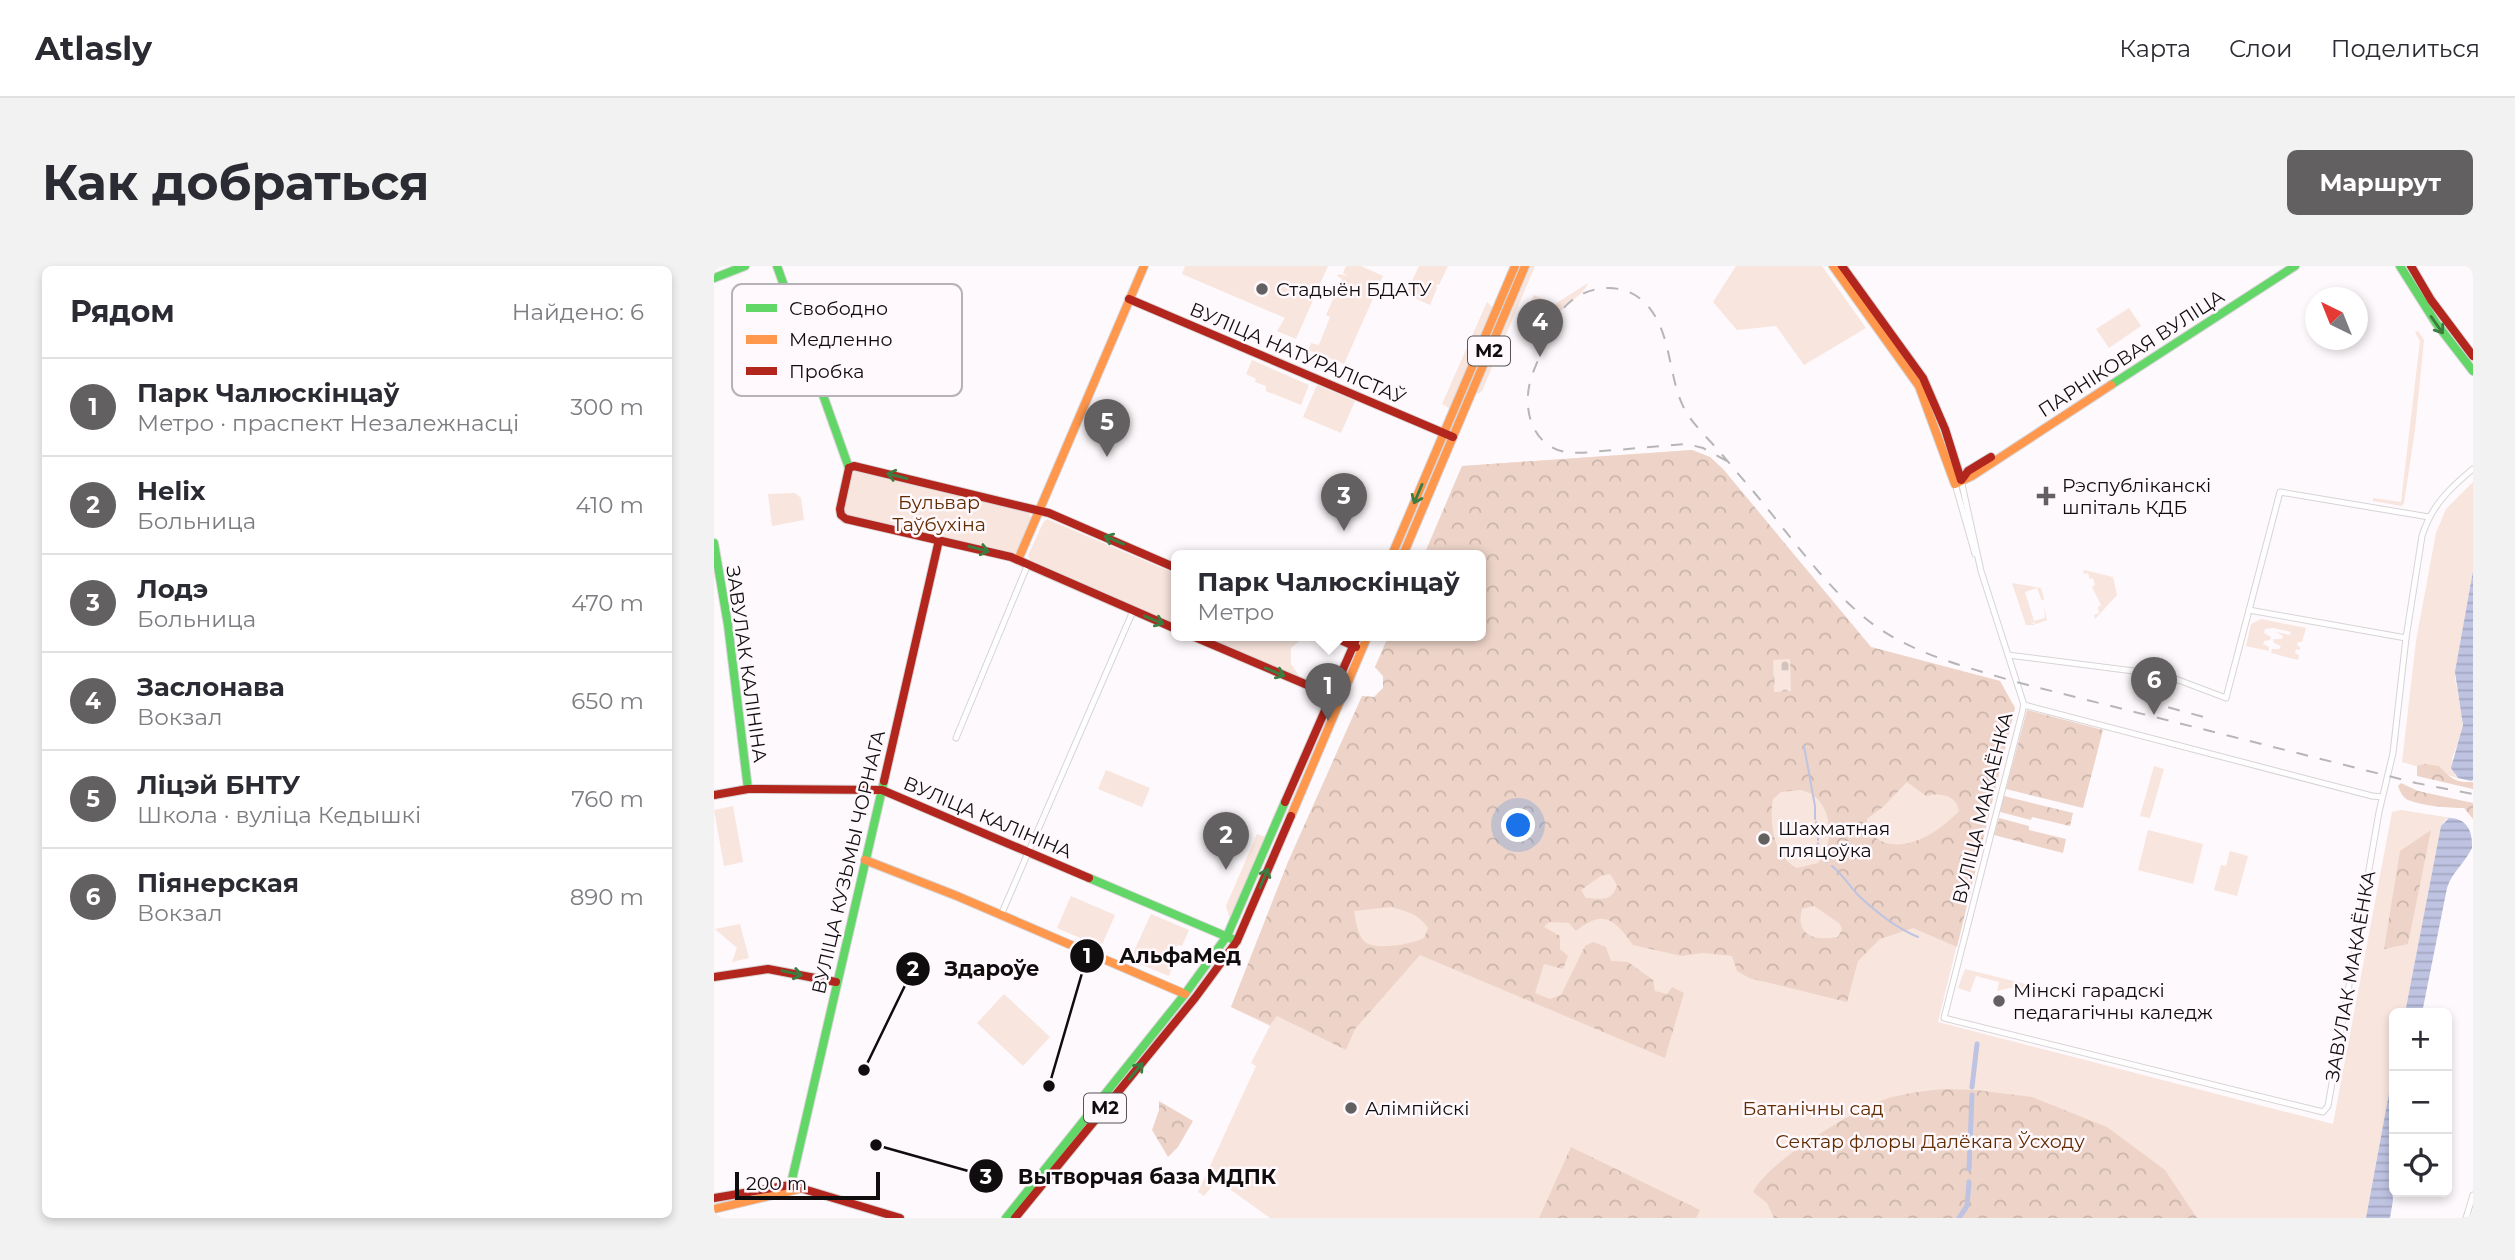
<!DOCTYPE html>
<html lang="ru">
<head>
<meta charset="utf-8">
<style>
	:root { --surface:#fff; --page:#f2f2f3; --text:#2b2b33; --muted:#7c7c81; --line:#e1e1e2; --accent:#636061 }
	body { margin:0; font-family:Montserrat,sans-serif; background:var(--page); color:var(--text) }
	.controls { position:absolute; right:21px; bottom:21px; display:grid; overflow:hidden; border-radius:10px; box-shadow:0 4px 10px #0003 }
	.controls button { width:63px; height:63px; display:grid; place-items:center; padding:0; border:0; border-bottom:2px solid var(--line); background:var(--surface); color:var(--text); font:35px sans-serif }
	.compass { position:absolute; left:1591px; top:21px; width:63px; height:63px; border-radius:50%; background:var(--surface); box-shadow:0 4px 10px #0003; rotate:317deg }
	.scale { position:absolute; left:21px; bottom:18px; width:145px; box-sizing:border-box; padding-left:7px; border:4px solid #0f0d0e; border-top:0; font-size:19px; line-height:24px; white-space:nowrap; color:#0f0d0e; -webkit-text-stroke:5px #fff8fc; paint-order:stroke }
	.you { position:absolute; left:805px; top:560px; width:24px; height:24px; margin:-18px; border:5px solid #fff; border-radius:50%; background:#1a73e8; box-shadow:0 0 0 10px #1a73e833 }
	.badge { display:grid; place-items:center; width:46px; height:46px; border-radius:50%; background:var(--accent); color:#fff; font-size:23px; font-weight:700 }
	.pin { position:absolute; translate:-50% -58px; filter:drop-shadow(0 2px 4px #0008) }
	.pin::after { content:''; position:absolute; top:37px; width:24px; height:21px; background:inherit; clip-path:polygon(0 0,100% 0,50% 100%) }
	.popup { position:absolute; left:457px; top:284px; width:315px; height:91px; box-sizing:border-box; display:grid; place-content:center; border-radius:10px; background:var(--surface); filter:drop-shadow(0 2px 5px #0005); font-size:23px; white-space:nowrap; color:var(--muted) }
	.popup b { font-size:26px; color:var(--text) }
	.popup::after { content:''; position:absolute; left:50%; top:100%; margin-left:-14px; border:14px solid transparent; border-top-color:var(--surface) }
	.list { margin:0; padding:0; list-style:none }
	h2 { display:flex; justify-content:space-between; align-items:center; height:91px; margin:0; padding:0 28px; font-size:30px }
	h2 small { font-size:23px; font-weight:400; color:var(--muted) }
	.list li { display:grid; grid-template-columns:46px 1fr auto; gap:21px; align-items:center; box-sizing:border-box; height:98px; padding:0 28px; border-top:2px solid var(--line) }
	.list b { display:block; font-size:26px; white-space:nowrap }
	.list p { margin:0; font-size:23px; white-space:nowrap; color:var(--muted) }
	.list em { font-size:23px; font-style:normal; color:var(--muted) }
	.icon { flex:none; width:38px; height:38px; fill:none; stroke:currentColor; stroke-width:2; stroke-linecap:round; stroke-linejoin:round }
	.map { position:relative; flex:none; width:1759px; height:952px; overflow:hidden; border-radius:10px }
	header { display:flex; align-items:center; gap:42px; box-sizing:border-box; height:98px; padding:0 35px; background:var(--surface); border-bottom:2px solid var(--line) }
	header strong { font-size:33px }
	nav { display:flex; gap:38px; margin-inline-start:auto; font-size:24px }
	.intro { display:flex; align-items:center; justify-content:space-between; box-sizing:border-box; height:168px; padding:0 42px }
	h1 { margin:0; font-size:49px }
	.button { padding:18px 32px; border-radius:10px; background:var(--accent); color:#fff; font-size:24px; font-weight:700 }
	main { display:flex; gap:42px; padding:0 42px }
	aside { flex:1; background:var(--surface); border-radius:10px; box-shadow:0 4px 10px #0003 }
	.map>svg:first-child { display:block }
	.green { fill:#f8e5dd }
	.forest { fill:url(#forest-crowns); fill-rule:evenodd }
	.cemetery { fill:url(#cemetery-stones) }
	.water { fill:url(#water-rules) }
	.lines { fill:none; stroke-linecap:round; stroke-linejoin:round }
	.stream { stroke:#bec3e1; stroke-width:2 }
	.canal { stroke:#bec3e1; stroke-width:5 }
	.street-casing { stroke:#d7d4d6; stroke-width:7 }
	.fast-casing { stroke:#d7d4d6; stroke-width:10 }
	.slow-casing { stroke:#d7d4d6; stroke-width:10 }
	.jam-casing { stroke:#d7d4d6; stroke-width:10 }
	.street { stroke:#fffeff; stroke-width:5 }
	.fast { stroke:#63d668; stroke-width:8 }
	.slow { stroke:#ff974d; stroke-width:8 }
	.jam { stroke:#b3261e; stroke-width:8 }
	.rail { stroke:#b7b6b7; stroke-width:2; stroke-dasharray:12 12; stroke-linecap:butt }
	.oneway { stroke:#3d7c40 }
	.poi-dot { fill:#636061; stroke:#fff8fc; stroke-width:2.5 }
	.labels { text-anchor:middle; stroke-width:5; stroke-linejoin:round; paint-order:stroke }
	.shield { fill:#fff8fc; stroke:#575455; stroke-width:2 }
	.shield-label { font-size:18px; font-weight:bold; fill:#0f0d0e }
	.poi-label { font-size:19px; fill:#0f0d0e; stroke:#fff8fc; text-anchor:start }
	.street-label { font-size:19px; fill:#0f0d0e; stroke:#fff8fc }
	.park-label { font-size:19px; fill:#612c02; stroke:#fff8fc }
	.key { fill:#fff8fc; stroke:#b7b2b5; stroke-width:2 }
	.key-label { font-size:19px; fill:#0f0d0e }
	.leader { fill:none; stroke:#0f0d0e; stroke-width:2.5 }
	.callout-dot { fill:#0f0d0e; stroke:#fff8fc; stroke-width:2.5 }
	.mark-label { font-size:21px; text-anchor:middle; font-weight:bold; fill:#fff }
	.callout-label { font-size:21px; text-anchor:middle; font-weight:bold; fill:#0f0d0e; stroke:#fff8fc; stroke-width:5; stroke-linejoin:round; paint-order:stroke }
</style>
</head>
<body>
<header>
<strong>Atlasly</strong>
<nav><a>Карта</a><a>Слои</a><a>Поделиться</a></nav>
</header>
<div class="intro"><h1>Как добраться</h1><a class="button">Маршрут</a></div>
<main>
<aside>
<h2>Рядом<small>Найдено: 6</small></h2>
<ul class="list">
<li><span class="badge">1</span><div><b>Парк Чалюскінцаў</b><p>Метро · праспект Незалежнасці</p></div><em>300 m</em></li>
<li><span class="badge">2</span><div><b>Helix</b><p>Больница</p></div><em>410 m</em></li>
<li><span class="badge">3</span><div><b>Лодэ</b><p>Больница</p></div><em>470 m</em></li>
<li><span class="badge">4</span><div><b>Заслонава</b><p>Вокзал</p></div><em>650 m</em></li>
<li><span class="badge">5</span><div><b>Ліцэй БНТУ</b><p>Школа · вуліца Кедышкі</p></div><em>760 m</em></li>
<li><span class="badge">6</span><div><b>Піянерская</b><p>Вокзал</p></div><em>890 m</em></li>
</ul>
</aside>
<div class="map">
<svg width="1759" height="952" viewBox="0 0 1759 952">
	<defs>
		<pattern id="forest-crowns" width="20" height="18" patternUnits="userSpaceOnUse" patternTransform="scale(1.75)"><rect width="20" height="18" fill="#eed4c8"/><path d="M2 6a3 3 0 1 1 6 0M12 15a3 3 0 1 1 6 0" fill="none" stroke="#cbb5ab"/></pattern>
		<pattern id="cemetery-stones" width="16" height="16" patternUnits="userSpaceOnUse" patternTransform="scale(1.75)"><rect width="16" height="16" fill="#f8e5dd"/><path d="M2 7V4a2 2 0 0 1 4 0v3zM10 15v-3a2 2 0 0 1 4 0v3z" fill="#d3c3bc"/></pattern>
		<pattern id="water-rules" width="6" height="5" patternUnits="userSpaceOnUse" patternTransform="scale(1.75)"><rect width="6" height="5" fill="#bec3e1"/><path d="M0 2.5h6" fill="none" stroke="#a2a6c0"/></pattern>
	</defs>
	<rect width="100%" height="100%" fill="#fef9fc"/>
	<g class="green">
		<path d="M471,0H614L582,73L563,65L571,52L468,8Z"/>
		<path d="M632,0H647L669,10L630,98L594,84L597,77L605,79L616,51L612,49L628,13L623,10L625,8L634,10L629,7Z"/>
		<path d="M705,0H734L725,19L722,18L723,22L716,39L692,28Z"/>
		<path d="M815,0H821L768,125L764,128L762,126Z"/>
		<path d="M1022,0H1108L1152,62L1090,99L1062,60L1023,64L999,36Z"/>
		<path d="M874,17C869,31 847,39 838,58H834L829,73L820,74L821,69L815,66L813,69L803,64L820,29L841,38Z"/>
		<path d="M773,36L779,42L737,143L728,138Z"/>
		<path d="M1415,42L1427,60L1395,82L1382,63Z"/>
		<path d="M1704,65L1710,74L1701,164L1690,237L1688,240L1659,235V232L1687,236L1706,75L1701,66Z"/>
		<path d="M538,94L595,119L587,139L552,125V120L541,116L542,113L532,108Z"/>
		<path d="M603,119L641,135L627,167L589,151Z"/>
		<path d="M978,184L996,191L1009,203L1157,381L1286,415L1301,442L1224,756L1619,858L1678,546L1687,544L1738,552L1732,553L1727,560L1691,747H1680V800L1652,952H556L503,914L490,930L484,926L542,800L537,797L556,760L517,741L574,596L648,430L660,431L669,422V410L661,401L675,369H766V289H710L748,200Z"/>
		<path d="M142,203L239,226L315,247L317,252L304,284L299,288L134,250L130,244L137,205Z"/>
		<path d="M1759,216V305L1741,412L1749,454L1747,469L1738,492L1741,509L1744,512L1688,496L1702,375L1722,267L1732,243Z"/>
		<path d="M81,227L87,232L90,254L58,260L54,228Z"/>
		<path d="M333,253L462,308V358L316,294L314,289L329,257Z"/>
		<path d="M1370,304L1399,311L1403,329L1381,353L1380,349L1385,347L1384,341L1387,339L1378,321L1381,319L1379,312L1376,313L1374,307L1369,308Z"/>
		<path d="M1298,317L1327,322L1330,333L1328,335L1323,322L1311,326L1320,355L1331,352L1330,341L1333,354L1322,358L1316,355L1321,359H1312Z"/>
		<path d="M1547,353L1592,362L1588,376H1584L1583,379L1586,381V384L1582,383L1581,387L1585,389L1584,394L1557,387L1558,383H1565L1567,380L1560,377L1559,373H1568L1569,370L1562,366L1576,369L1577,366L1559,362L1551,363L1550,367L1557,371L1556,374L1550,375L1549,378L1555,381V385L1532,380L1537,358Z"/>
		<path d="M488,369H601L604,371L588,373L577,382V398L586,411Z"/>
		<path d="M1440,500L1450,503L1436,552L1426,550Z"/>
		<path d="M392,504L436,522L428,541L384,523Z"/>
		<path d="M19,540L29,596L10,600L0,544Z"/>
		<path d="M1434,564L1489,578L1479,618L1424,604Z"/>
		<path d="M543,568L552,571L516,653L512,640Z"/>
		<path d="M1516,585L1534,590L1523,630L1500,624L1507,599L1512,600Z"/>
		<path d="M357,630L401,649L387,681L343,662Z"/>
		<path d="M437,648L475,664L468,680L464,679L458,684L457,690L461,695L455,710L416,694Z"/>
		<path d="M26,658L35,692L18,696L23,682L1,663Z"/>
		<path d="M1251,703L1331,723V725L1295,722L1283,725L1285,716L1262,710L1256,726L1244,722Z"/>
		<path d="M290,728L336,771L309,800L263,757Z"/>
	</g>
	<g class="forest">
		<path d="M978,184L996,191L1009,203L1157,381L1286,415L1301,442L1243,681L1199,662L1166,673L1144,695L1133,736L1035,712L1023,705L1018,690L989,687L967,690L919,679C901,654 890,642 862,665L855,657L835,656L830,661L846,670V683L854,690L849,703L830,698L821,727L836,733L847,729L871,680L879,676L892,681L897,695L914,696L939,714L941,725L953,728L958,721L970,727L951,792L706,689L641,763L632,784L563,750L556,759L517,741L574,596L648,430L660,431L669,422V410L661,401L675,369H766V289H710L748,200ZM1193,516L1212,530C1225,526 1243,529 1245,545C1224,568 1178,597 1153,563V553L1170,540ZM1086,524C1117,529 1124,575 1104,597L1083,602C1059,591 1055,556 1059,533L1067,526ZM896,608L903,619C898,636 888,633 872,632L867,624L887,610ZM1100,640L1126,658L1128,663L1124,671C1101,675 1081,670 1088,643ZM677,641C692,645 705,648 714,662L710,672C699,678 662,685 651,676C643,669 642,655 640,645Z"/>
		<path d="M1313,444L1389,464L1369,542L1292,523Z"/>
		<path d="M1711,498L1725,500C1736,512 1742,517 1759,516V523L1703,510V500Z"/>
		<path d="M1687,517L1704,525L1759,537V553L1750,542C1734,542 1709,540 1694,534C1688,531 1686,525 1684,520Z"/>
		<path d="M1290,530L1359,547L1356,560L1318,551L1317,554L1286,546Z"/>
		<path d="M1285,552L1315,560V564L1352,573L1349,587L1280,569Z"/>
		<path d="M1717,564L1694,678L1670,683L1686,585Z"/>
		<path d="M1230,823L1262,824L1318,831L1393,861L1451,904L1483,952H1060L1053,937L1039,926C1054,896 1130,851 1161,837C1182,828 1208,825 1230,823Z"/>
		<path d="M445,835L479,855L464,881L454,891L438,864L445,844Z"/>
		<path d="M857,881L986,944L982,952H825Z"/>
	</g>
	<path class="cemetery" d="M1076,393L1077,425L1060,426L1059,394Z"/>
	<g class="water">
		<path d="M1759,305V514L1757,515L1744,512L1737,502L1749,459L1741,406Z"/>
		<path d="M1735,552C1752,552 1759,564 1758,582C1751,597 1738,606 1733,622L1708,747H1691L1727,560Z"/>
		<path d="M1680,800V889L1677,913L1679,934L1676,952H1652Z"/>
	</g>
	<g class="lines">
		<g class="stream">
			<path d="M1090,480L1101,540V553"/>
			<path d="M1102,556L1105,564L1104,574"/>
			<path d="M1104,577L1102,584L1105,588"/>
			<path d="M1108,591L1113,596"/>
			<path d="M1118,600C1128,608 1135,619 1144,629C1161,645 1182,662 1204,671"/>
		</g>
		<g class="canal">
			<path d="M1258,821L1263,778"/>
			<path d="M1255,903L1258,829"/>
			<path d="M1245,952L1253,940L1255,916"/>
		</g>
		<g class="street-casing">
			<g id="street">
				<path d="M1247,214L1267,305L1310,439L1230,752L1609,846L1614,840L1665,546L1679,487L1692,372L1708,270C1717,240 1736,222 1759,203"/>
				<path d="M1241,218L1261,288"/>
				<path d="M1535,344L1692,372"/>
				<path d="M1294,389L1451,409L1512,432L1566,226L1715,251"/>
				<path d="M1310,439L1658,530L1668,531"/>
				<path d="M242,472L314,298"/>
				<path d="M287,649L419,345"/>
				<path d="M1752,952L1759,929"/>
			</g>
		</g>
		<g class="fast-casing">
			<g id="fast">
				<path d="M63,0L135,202"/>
				<path d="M1686,0L1722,57L1759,105"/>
				<path d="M0,12L31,0"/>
				<path d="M1397,119L1581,0"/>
				<path d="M0,277L14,359L34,523"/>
				<path d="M375,612L523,675"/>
				<path d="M76,922L170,515"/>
				<path d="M292,952L471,728L513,670L571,536"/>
			</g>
		</g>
		<g class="slow-casing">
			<g id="slow">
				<path d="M1119,0L1205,120L1241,218L1258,210L1397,119"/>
				<path d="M678,289L801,0"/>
				<path d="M689,289L811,0"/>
				<path d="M304,294L430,0"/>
				<path d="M577,550L654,369"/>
				<path d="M151,594L243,630L471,728"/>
				<path d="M0,943L85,923"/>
			</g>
		</g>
		<g class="jam-casing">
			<g id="jam">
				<path d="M1128,0L1209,112L1231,163L1247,214"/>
				<path d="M1697,0L1717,34L1759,90"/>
				<path d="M415,33L739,171"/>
				<path d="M135,202L126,243L127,249L132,253L297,291L462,363"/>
				<path d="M135,202L140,200L335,247L462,302"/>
				<path d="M1249,212L1254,205L1277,191"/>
				<path d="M476,369L624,432"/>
				<path d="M616,369L642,381"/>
				<path d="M170,515L225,274"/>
				<path d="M0,529L34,523L168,524L375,612"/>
				<path d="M571,536L644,369"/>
				<path d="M0,711L54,703L122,716"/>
				<path d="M0,932L76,919L186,952"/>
				<path d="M301,952L481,732L523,675L577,550"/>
			</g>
		</g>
		<use href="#street" class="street"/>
		<use href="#fast" class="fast"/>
		<use href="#slow" class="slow"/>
		<use href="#jam" class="jam"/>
		<g class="rail">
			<path d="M1013,195L989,182L973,178C945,180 917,183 888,185C877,186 863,188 851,186C813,178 807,134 820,104C830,81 837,51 857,35C878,18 911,17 930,36C959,64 953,111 971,144C977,155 986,164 994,173C1010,190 1024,208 1039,225C1076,269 1114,325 1160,359C1202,389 1253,401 1302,416L1702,517L1759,528"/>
			<path d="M1431,435L1497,453"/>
		</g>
	</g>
	<defs><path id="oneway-shaft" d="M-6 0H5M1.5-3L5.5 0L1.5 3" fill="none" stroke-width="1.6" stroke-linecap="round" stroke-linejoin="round" transform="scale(1.75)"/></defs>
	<g class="oneway">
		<use href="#oneway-shaft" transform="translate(1723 59) rotate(55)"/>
		<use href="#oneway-shaft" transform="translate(183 210) rotate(-166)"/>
		<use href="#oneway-shaft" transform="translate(704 228) rotate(113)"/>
		<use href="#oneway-shaft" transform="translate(400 274) rotate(-157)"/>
		<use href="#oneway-shaft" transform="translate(265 283) rotate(14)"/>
		<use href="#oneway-shaft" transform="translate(440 354) rotate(23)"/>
		<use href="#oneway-shaft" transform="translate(561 406) rotate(23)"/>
		<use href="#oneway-shaft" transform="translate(550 612) rotate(-67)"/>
		<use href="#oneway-shaft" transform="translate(78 707) rotate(13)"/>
		<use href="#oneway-shaft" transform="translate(422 805) rotate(-51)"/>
	</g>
	<g class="poi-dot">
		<circle cx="548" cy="23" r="7"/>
		<path d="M1328.5 219.5h7v7h7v7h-7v7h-7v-7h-7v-7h7z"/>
		<circle cx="1050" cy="573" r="7"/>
		<circle cx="1285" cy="735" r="7"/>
		<circle cx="637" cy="842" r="7"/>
	</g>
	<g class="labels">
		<g class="shield">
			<rect x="754" y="70.5" width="42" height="29" rx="5"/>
			<rect x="370" y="827.5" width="42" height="29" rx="5"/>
		</g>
		<g class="shield-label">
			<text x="775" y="91">М2</text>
			<text x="391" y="848">М2</text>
		</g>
		<g class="poi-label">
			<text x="562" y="30">Стадыён БДАТУ</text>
			<text x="1348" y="226">Рэспубліканскі<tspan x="1348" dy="22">шпіталь КДБ</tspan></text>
			<text x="1064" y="569">Шахматная<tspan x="1064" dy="22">пляцоўка</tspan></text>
			<text x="1299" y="731">Мінскі гарадскі<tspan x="1299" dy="22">педагагічны каледж</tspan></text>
			<text x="651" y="849">Алімпійскі</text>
		</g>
		<g class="street-label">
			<text transform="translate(584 87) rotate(23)" y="7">ВУЛІЦА НАТУРАЛІСТАЎ</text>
			<text transform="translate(1417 87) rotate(-33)" y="7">ПАРНІКОВАЯ ВУЛІЦА</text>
			<text transform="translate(33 398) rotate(82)" y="7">ЗАВУЛАК КАЛІНІНА</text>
			<text transform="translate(1268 542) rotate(-76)" y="7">ВУЛІЦА МАКАЁНКА</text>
			<text transform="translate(274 551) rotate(23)" y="7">ВУЛІЦА КАЛІНІНА</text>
			<text transform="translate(134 596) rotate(-77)" y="7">ВУЛІЦА КУЗЬМЫ ЧОРНАГА</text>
			<text transform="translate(1636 710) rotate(-80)" y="7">ЗАВУЛАК МАКАЁНКА</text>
		</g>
		<g class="park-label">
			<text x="225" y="243">Бульвар<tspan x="225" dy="22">Таўбухіна</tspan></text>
			<text x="1099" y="849">Батанічны сад</text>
			<text x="1216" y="882">Сектар флоры Далёкага Ўсходу</text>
		</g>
	</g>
	<rect x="18" y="18" width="230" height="112" rx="10" class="key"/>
	<rect x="32" y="38" width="31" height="8" fill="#63d668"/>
	<rect x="32" y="69" width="31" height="9" fill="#ff974d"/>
	<rect x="32" y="101" width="31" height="8" fill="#b3261e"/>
	<g class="key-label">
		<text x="75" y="49">Свободно</text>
		<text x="75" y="80">Медленно</text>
		<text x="75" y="112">Пробка</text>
	</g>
	<path class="leader" d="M335 820L373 690M150 804L199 703M162 879L272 910"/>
	<g class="callout-dot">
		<circle cx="335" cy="820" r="7"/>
		<circle cx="150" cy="804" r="7"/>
		<circle cx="162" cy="879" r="7"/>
		<circle cx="373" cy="690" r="18"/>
		<circle cx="199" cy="703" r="18"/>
		<circle cx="272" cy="910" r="18"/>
	</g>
	<g class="mark-label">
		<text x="373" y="697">1</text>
		<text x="199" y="710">2</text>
		<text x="272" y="918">3</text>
	</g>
	<g class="callout-label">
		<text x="466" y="697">АльфаМед</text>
		<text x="278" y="710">Здароўе</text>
		<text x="433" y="918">Вытворчая база МДПК</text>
	</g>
</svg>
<div class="controls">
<button>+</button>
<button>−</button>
<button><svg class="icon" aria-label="locate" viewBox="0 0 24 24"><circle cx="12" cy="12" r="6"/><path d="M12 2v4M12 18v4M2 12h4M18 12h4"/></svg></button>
</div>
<svg class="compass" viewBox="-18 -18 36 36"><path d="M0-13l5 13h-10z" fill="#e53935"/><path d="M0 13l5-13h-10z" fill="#7c7c81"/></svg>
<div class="scale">200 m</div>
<div class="you"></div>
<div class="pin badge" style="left:614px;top:455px">1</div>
<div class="popup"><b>Парк Чалюскінцаў</b>Метро</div>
<div class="pin badge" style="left:512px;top:604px">2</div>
<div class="pin badge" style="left:630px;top:265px">3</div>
<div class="pin badge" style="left:826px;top:91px">4</div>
<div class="pin badge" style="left:393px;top:191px">5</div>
<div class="pin badge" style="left:1440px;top:449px">6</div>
</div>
</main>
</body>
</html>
